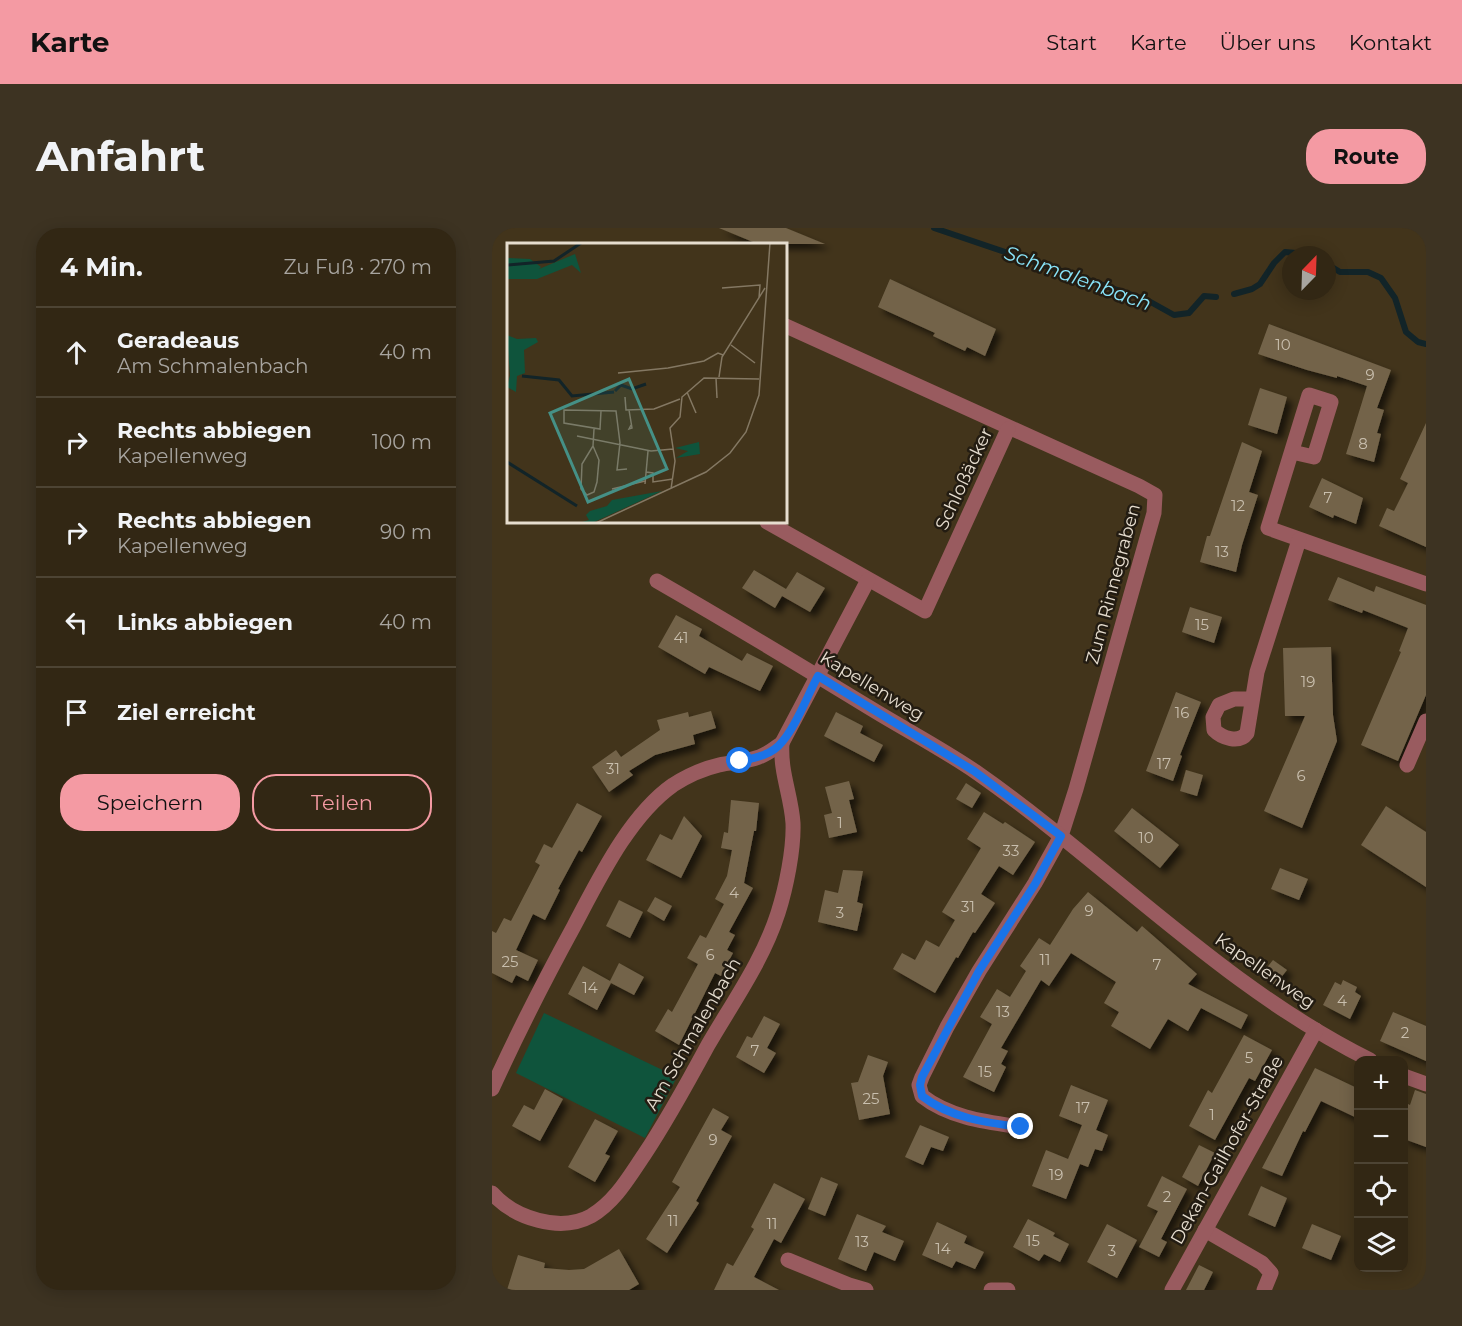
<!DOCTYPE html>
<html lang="de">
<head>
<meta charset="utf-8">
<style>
	:root { --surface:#322714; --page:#3d3322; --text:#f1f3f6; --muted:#a8a5a0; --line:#4d4434; --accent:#f49aa3 }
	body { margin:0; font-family:Montserrat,sans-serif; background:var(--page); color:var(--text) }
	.controls { position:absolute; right:18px; bottom:18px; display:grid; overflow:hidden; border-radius:12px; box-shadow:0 3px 15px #0003 }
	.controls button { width:54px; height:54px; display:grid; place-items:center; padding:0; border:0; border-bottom:2px solid var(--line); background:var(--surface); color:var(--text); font:30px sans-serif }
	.compass { position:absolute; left:790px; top:18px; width:54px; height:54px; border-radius:50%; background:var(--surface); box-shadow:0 3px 15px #0003; rotate:23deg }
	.stop { position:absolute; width:18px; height:18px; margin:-14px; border:4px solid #1a73e8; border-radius:50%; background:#fff }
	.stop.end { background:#1a73e8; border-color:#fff; box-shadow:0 2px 6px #0008 }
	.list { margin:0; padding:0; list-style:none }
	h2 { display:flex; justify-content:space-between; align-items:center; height:78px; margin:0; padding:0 24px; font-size:26px }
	h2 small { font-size:20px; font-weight:400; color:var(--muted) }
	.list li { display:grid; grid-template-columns:39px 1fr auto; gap:18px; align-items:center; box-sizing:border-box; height:90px; padding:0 24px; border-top:2px solid var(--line) }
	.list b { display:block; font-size:22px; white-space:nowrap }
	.list p { margin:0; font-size:20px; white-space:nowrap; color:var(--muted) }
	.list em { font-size:20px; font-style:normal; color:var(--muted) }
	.actions { display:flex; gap:12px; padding:18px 24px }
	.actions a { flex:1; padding:14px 0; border:2px solid var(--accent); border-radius:24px; text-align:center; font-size:21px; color:var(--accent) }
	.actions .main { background:var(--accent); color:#111 }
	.icon { flex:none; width:33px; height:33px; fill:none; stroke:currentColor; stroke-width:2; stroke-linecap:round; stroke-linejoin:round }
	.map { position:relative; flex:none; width:934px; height:1062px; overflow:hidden; border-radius:24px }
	header { display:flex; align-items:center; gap:36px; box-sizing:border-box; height:84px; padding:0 30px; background:var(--accent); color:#111 }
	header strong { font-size:28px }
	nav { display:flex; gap:33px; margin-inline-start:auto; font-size:21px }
	.intro { display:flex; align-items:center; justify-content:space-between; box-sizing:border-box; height:144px; padding:0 36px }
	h1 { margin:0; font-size:42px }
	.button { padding:15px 27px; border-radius:24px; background:var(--accent); color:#111; font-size:21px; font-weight:700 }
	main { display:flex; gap:36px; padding:0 36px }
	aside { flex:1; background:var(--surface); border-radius:24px; box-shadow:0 3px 15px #0003 }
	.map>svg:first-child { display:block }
	.green { fill:#0f543c }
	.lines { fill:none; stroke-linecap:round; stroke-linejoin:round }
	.stream { stroke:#122428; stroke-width:6 }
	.building { fill:#73644a; filter:url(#shadow) }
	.street { stroke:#995b5f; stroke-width:15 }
	.route { stroke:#1a73e8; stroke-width:8 }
	.labels { text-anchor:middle; stroke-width:5; stroke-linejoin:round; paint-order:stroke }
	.number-label { font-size:15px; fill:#c9bfae }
	.street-label { font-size:18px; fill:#e6ddcf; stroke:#231c12 }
	.water-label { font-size:20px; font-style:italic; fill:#89e4f9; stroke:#231c12 }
	.inset-river { fill:none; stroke:#122428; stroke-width:3 }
	.inset-road { fill:none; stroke:#847863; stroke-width:1.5 }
	.view { fill:#459086; fill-opacity:0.15; stroke:#459086; stroke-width:3 }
	.inset-edge { fill:none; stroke:#e6ddcf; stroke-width:3 }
</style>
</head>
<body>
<header>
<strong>Karte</strong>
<nav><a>Start</a><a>Karte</a><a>Über uns</a><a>Kontakt</a></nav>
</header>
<div class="intro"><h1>Anfahrt</h1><a class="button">Route</a></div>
<main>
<aside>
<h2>4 Min.<small>Zu Fuß · 270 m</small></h2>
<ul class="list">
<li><svg class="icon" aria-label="ahead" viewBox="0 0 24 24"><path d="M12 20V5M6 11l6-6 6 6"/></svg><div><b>Geradeaus</b><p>Am Schmalenbach</p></div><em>40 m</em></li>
<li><svg class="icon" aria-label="right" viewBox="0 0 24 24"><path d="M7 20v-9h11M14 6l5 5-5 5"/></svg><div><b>Rechts abbiegen</b><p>Kapellenweg</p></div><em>100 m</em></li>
<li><svg class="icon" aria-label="right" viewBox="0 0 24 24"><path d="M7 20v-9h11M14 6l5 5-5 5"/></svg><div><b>Rechts abbiegen</b><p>Kapellenweg</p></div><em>90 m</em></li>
<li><svg class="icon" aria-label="left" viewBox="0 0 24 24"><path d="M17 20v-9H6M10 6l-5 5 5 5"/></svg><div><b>Links abbiegen</b></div><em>40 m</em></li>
<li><svg class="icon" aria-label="arrive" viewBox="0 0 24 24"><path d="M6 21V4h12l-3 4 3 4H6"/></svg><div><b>Ziel erreicht</b></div></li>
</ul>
<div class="actions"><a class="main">Speichern</a><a>Teilen</a></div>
</aside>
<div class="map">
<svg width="934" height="1062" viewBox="0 0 934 1062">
	<defs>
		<filter id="shadow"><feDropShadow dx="5.5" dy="5.5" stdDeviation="3" flood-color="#0009"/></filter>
	</defs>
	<rect width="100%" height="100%" fill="#42341b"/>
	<path class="green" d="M52,785L185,849L153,910L24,845Z"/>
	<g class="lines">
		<g class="stream">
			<path d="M442,0L655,72L682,87L697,85L712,68L724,69"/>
			<path d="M835,36L848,44H876L889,50L903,70L914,104L926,114L934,116"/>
			<path d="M742,66L760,61L768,56L782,35L793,24L826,27"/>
		</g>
	</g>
	<g class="building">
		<path d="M227,0H294L333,16H266Z"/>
		<path d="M398,51L504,101L493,128L475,119L473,123L441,108L443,105L386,79Z"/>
		<path d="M777,96L899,142L885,180L892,182L885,205L889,206L882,234L854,226L875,158L845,148V150L815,142L766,126Z"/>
		<path d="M768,160L795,169L785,206L756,197Z"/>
		<path d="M934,195V319L887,298L895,280L902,283L916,255L908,251Z"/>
		<path d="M750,214L770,223L757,264L766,267L750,317L744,344L708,334L715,308H718Z"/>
		<path d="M830,250L871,270L864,296L842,287L841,290L817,279Z"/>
		<path d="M262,342L294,361L305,344L333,360L318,384L290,368L283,380L250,360Z"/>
		<path d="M846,349L882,364L884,358L934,377V467L906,533L869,517L909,424L907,423L916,400L871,382L870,385L836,372Z"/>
		<path d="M698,379L730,389L722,415L690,404Z"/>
		<path d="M184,387L210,401L207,408L250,433L255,425L281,438L268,463L217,439L213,446L166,419Z"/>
		<path d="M839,419L841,487L845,513L810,600L772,583L813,488H793L791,420Z"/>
		<path d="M684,464L709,474L688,527L690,528L681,553L654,543Z"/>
		<path d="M219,483L224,500L201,507L203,516L163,527L137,543L141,547L117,564L100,539L124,522L129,529L168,502L165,492L196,484L197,489Z"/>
		<path d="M344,484L371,498L368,505L391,517L382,534L332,508Z"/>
		<path d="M694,542L711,547L705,568L688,563Z"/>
		<path d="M357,553L362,571L357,572L365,604L337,610L332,587L340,585L333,559Z"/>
		<path d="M474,555L489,565L480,580L464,571Z"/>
		<path d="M239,572L267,575L264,603H262L252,655L261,660L237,704L243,707L235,722L241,725L229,748L223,745L187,817L163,803L176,781L180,784L206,736L195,730L208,707L214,710L232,676L223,671L235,648L240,622L229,620L232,604L236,605Z"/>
		<path d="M85,575L110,588L90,624L87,622L66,661L68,662L53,692L41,686L24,722L46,732L36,753L24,747L20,755L0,745V703L4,705L12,690L19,693L48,637L43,634L52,616L60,620Z"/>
		<path d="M894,578L934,604V659L869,617Z"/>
		<path d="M640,580L687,617L668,640L622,603Z"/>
		<path d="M492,584L511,596L513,594L543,614L521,647L507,638L489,666L503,675L483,705L481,704L466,730L464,729L443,765L401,741L410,725L423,732L434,712L447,719L463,692L450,684L489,620L475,611Z"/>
		<path d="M192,588L210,608L189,650L154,632L168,606L180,612Z"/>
		<path d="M788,640L816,651L807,672L779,661Z"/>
		<path d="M351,642L371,643L365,674L371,676L365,703L326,694L333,662L346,665Z"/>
		<path d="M596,664L645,704L650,698L705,746L696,756L756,787L749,801L709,780L696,803L676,791L658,821L619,798L627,784L612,775L624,754L579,725L557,758L549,752L509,820L516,823L509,836L514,839L502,864L471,849L500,796L488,789L505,761L518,769L534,743L528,738L547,710L558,717L581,681Z"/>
		<path d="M163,669L180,678L172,693L155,683Z"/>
		<path d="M127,672L151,684L138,710L114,698Z"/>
		<path d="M781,732L795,742L783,757L769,747Z"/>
		<path d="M127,735L152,749L142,767L119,755L105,782L76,766L91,738L118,753Z"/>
		<path d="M851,752L865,759L863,764L869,768L858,791L831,777L843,754L849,757Z"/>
		<path d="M901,784L934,798V833L888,813Z"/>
		<path d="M272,788L288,796L275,820L284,825L272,845L244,829L255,808L260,810Z"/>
		<path d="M752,807L780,822L763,853L757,850L723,912L697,898L716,862L720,865Z"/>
		<path d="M376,827L396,834L391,848L398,886L367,892L359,855L366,854Z"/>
		<path d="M823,840L867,861V891L829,873L813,904L811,903L790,948L770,940Z"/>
		<path d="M579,857L616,872L604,902L616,907L610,923L603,921L596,939L588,936L574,971L540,958L554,922L576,931L590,897L567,888Z"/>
		<path d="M53,861L71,871L48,913L20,898L32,877L42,882Z"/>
		<path d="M923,862L934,866V919L912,911V874L918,877Z"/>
		<path d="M221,880L237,889L229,902L240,908L204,973L207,975L175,1025L154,1011L188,959L180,954Z"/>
		<path d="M103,891L126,903L113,926L118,928L103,954L76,939Z"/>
		<path d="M428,897L457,909L451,923L439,919L431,937L413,929Z"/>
		<path d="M707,917L723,925L706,958L690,949Z"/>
		<path d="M670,948L695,961L669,1011L675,1014L667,1029L647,1019L666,983L655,978Z"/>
		<path d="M329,949L346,956L333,988L316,981Z"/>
		<path d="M282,955L313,971L289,1015L282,1011L262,1049L287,1062H222L235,1035L241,1038L262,1001L259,999Z"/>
		<path d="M769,958L795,970L783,999L756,987Z"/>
		<path d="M365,986L394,998L390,1004L412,1013L403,1033L382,1024L374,1043L346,1031Z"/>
		<path d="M536,991L563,1005L561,1008L577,1016L568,1034L552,1026L547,1033L521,1019Z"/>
		<path d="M445,994L475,1008L472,1015L492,1024L483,1041L464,1033L460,1040L430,1027Z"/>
		<path d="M615,996L645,1012L625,1050L595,1034Z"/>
		<path d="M820,996L849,1008L839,1032L810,1020Z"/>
		<path d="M127,1021L147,1056L137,1062H15L26,1027L53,1035L52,1040L77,1042L92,1041Z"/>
		<path d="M707,1037L721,1044L712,1062H694Z"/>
	</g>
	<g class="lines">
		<g class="street">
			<path d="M294,98L647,258L663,267L662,285L584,561L569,608L543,655L487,743L455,799L430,849L427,857L430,868C458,890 495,894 529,899"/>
			<path d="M800,224L822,229L839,174L817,167L776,300L934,356"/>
			<path d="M275,294L433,383L516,201"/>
			<path d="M165,353C238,395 311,439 383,483C416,503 452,522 484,544C617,637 731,759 878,832"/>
			<path d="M760,471H742L727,477L721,489L722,502C730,510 747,516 755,505L765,444L807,312"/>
			<path d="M915,537L934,493"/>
			<path d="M912,848L934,856"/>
			<path d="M0,861C25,806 53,751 82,698C107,651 137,588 181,557C195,548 210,541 227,537C240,534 254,534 267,529C276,526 283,520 290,515L376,352"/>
			<path d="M0,965C22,990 68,1005 99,988C123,974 137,949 152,927C176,891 196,854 216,817C241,774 271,732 286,685C294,660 302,621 301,595C299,566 288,545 290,515"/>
			<path d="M713,1002L770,1035L779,1045L772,1062"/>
			<path d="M296,1032L357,1057L374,1062"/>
			<path d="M499,1062H516"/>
			<path d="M680,1062L824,802"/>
		</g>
	</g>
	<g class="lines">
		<path class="route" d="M248,533C263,530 280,527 290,514C305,497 315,468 326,448L482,543L569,608L543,656L487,743L430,849L428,857L430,868C458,890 495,895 529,899"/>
	</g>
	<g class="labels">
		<g class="number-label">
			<text x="791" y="122">10</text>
			<text x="878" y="152">9</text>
			<text x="871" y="221">8</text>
			<text x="836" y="275">7</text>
			<text x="746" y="283">12</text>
			<text x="730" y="329">13</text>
			<text x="710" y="402">15</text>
			<text x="189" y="415">41</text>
			<text x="816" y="459">19</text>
			<text x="690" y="490">16</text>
			<text x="672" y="541">17</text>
			<text x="121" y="546">31</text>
			<text x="809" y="553">6</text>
			<text x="348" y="600">1</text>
			<text x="654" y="615">10</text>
			<text x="519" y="628">33</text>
			<text x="242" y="670">4</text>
			<text x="476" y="684">31</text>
			<text x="597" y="688">9</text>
			<text x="348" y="690">3</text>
			<text x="218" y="732">6</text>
			<text x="553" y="737">11</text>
			<text x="18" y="739">25</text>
			<text x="665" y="742">7</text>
			<text x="98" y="765">14</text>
			<text x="850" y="778">4</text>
			<text x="511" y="789">13</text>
			<text x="913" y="810">2</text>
			<text x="263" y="828">7</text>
			<text x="757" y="835">5</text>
			<text x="493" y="849">15</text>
			<text x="379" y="876">25</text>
			<text x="591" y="885">17</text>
			<text x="720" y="892">1</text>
			<text x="221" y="917">9</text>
			<text x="564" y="952">19</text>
			<text x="675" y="974">2</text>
			<text x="181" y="998">11</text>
			<text x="280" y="1001">11</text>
			<text x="541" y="1018">15</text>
			<text x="370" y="1019">13</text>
			<text x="451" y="1026">14</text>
			<text x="620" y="1028">3</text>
		</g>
		<g class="street-label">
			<text transform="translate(472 251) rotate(-65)" y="6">Schloßäcker</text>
			<text transform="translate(621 356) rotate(-75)" y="6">Zum Rinnegraben</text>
			<text transform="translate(380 458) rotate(31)" y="6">Kapellenweg</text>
			<text transform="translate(773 743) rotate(35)" y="6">Kapellenweg</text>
			<text transform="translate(201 806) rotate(-60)" y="6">Am Schmalenbach</text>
			<text transform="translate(735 922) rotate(-61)" y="6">Dekan-Gailhofer-Straße</text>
		</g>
		<g class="water-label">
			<text transform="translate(586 50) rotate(20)" y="7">Schmalenbach</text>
		</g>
	</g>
	<g transform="translate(15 15)">
		<rect width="280" height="280" fill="#42341b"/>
		<path d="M68,11L74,30L65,22L30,36H0V15L23,16L34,24L32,26ZM0,92L10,96L29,95L31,99L17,107L18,130L10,133L9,149L0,144L3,132ZM192,199L193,211L169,215L181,208L168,205ZM155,248L85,280H72L82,277L79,272L83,268L100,263L105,257Z" fill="#0f543c"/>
		<path class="inset-river" d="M0,22L47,18L74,0M15,133L52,137L65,153L107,149M108,148L114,142L125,146L139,141M0,219L70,263"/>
		<path class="inset-road" d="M215,45L253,42L252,55M224,102L248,120M111,130L161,125L197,118L211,110L216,112M212,134L215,114L258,45M209,135L210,155M180,149L189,170M118,154L119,167L147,166L173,156M122,167L125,185L122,186L124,182M94,168L93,186L57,180V167L109,168L113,200L110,227L120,226M70,193L144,208L166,206M86,203L92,217L90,239L87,249L80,252L74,246L75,221L86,203L87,186M139,229L146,230V239L166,236M138,241L141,208M105,246L138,238M164,246L168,218L163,185L173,174L175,154L197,135L252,136M89,280L199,229L223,210L239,189L252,152L263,0"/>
		<path class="view" d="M122,136L160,226L81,259L43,170Z"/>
		<rect width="280" height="280" class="inset-edge"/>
	</g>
</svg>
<div class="controls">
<button>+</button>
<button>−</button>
<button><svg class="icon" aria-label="locate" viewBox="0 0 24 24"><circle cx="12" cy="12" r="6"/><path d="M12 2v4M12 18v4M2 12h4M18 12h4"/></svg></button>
<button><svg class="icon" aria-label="layers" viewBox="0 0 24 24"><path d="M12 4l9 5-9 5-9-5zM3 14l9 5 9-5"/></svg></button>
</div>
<svg class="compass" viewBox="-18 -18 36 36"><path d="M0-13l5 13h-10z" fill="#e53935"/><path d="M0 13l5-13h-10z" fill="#a8a5a0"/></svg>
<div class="stop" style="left:248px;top:533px"></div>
<div class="stop end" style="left:529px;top:899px"></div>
</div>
</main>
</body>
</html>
